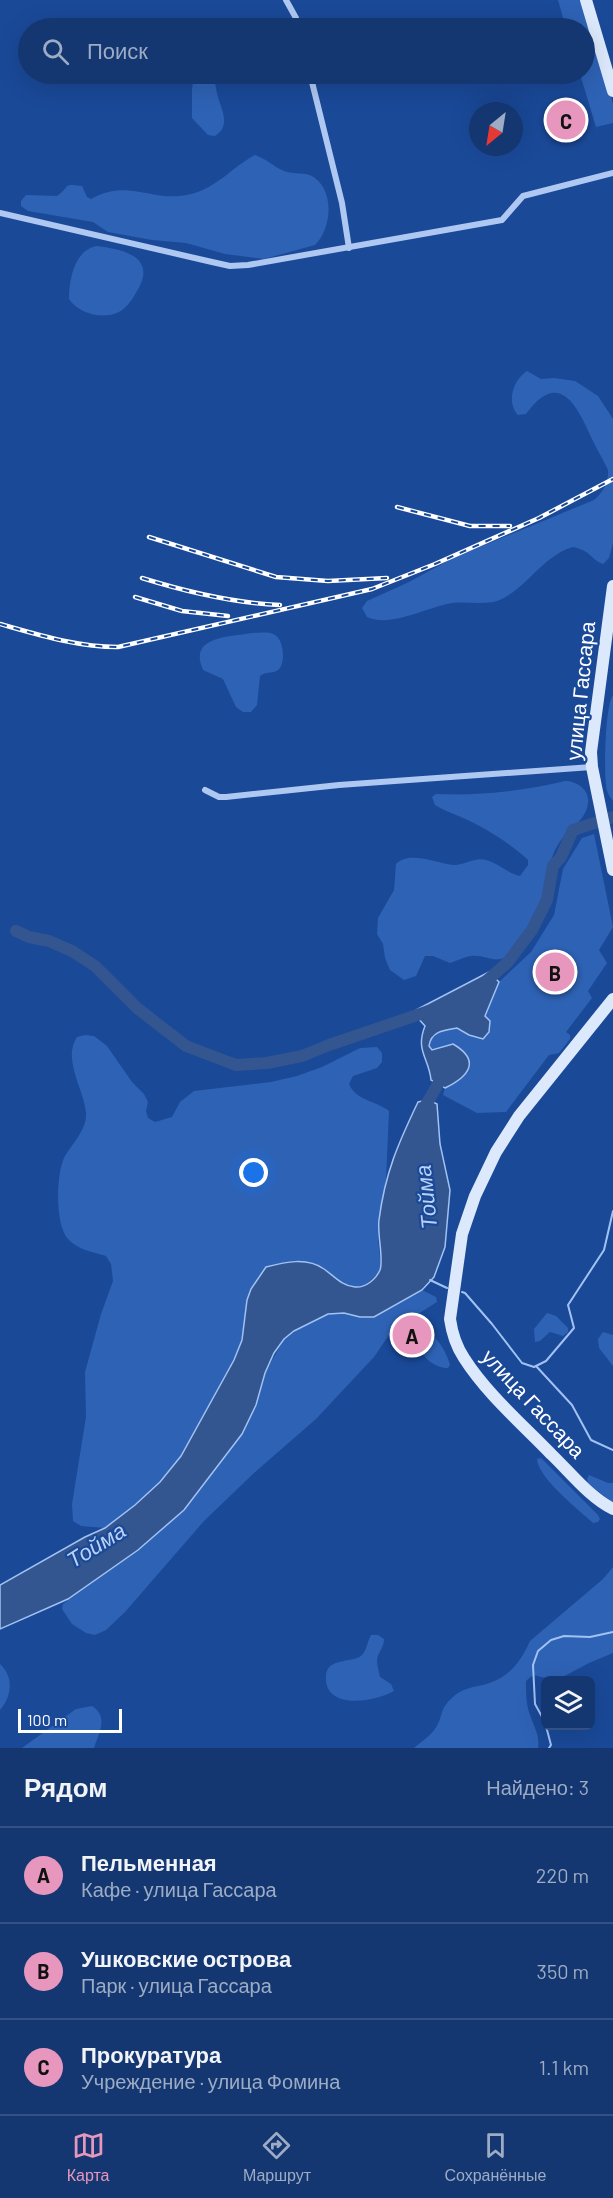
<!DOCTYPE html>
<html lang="ru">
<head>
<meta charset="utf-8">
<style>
	:root { --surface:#143772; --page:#21427a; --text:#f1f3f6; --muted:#9dacc4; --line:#335184; --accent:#e797bd }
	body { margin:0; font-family:Barlow,sans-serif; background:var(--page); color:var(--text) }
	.controls { position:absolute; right:18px; bottom:18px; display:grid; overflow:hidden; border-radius:9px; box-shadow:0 6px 24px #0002 }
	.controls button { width:54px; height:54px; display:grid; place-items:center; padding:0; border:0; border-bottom:2px solid var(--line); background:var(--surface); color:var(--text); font:30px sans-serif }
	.compass { position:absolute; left:469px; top:102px; width:54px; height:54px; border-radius:50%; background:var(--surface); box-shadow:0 6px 24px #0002; rotate:210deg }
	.scale { position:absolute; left:18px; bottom:15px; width:104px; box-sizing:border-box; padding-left:6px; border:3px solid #fff; border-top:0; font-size:16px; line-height:21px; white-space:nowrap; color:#fff; -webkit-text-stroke:4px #1a4998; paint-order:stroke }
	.you { position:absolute; left:254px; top:1173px; width:21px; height:21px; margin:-15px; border:4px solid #fff; border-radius:50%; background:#1a73e8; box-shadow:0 0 0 9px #1a73e833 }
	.badge { display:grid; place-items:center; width:39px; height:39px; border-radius:50%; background:var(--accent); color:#111; font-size:20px; font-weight:700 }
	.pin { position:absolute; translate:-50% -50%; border:3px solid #fff; box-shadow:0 2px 6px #0006 }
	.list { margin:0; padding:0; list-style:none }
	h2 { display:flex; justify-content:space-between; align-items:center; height:78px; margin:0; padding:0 24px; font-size:26px }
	h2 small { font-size:20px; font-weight:400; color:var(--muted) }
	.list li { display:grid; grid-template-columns:39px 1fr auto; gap:18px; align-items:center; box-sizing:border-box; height:96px; padding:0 24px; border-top:2px solid var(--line) }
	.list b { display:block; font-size:22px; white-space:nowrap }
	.list p { margin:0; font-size:20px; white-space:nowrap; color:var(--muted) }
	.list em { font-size:20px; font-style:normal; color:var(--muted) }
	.icon { flex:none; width:33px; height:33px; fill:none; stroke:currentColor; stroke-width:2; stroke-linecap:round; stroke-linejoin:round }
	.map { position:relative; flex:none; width:613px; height:1748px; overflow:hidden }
	.search { position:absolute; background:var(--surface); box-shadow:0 6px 24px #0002; left:18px; right:18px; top:18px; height:66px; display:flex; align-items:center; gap:15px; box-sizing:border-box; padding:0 21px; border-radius:33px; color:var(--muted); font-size:22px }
	.sheet { height:366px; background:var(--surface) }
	nav { display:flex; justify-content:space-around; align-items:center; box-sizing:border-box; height:84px; border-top:2px solid var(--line); background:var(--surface); font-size:16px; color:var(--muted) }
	nav a { display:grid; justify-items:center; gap:3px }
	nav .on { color:var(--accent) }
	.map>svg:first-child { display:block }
	.green { fill:#2e62b5 }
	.water { fill:#335590; stroke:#a1c2f3; stroke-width:1.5 }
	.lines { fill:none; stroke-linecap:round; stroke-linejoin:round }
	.stream { stroke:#a1c2f3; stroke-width:2 }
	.river { stroke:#335590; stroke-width:12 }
	.minor { stroke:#aec8f1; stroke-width:6 }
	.secondary { stroke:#dce8fb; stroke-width:12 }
	.rail-casing { stroke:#fff; stroke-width:4.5 }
	.rail { stroke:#1a4998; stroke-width:2; stroke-dasharray:7; stroke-linecap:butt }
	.labels { text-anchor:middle; stroke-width:4.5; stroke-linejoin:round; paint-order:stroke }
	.street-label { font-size:21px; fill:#fff; stroke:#1a4998 }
	.water-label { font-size:22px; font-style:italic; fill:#bbd2f7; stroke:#1a4998 }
</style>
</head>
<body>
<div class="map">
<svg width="613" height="1748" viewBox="0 0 613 1748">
	<rect width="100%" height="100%" fill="#1a4998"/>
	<g class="green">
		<path d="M558,0H583L613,104V123L596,127L580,74H584V28H566Z"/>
		<path d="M194,74H213C215,81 216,90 218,97C222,111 231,126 215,136L208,135L192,118V90Z"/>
		<path d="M255,155C267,159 274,167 284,171C294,175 306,171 315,178C335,193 331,230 315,245L264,259L225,254L186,243L152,240L108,232L93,222L28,211L21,206V201L26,195L57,196C71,186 62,183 82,186L87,197L91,199C128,178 151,202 187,195C215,190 232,167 255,155Z"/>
		<path d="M96,246C123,249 158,257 137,291C133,298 128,307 119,312C103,320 79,314 69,299C69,280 74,251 96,246Z"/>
		<path d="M527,371L541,379L554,378L575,381L598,396L613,419V543L609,558L603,564C590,559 592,551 573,547C544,555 528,586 502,599C488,606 468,601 452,603C427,607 391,628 367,617L362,608L367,601L409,582L453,558L594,500C603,492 609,483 608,470C603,459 596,448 591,437C576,403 558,370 526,414L518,415C506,402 513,380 527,371Z"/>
		<path d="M252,633C258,633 270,631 275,635C284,640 286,664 278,670C273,674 266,671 260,676L257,705L251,712H243L236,707L223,679L203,670C188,636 229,637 252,633Z"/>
		<path d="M613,695V801C609,796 606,791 606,784C604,769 605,706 613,695Z"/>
		<path d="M565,781C577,781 590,790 588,803C586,821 568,829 559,843C547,861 548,880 542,899C537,915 522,944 510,954C496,966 486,954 471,956C464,957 456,961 450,963L433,956H425L416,976L404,980L390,970L385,958L383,944L377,934L378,918L394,890L396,864C411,850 436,864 454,865C465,865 475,857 486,860C498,863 507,873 520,876L528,865V860C510,843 484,827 461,817C452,813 443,810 435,805L432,797L436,794C480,796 522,791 565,781Z"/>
		<path d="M594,834L613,927L599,950L607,963L588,991L592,998L566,1032L570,1035V1039L559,1053L549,1055L506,1112L477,1113L443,1095L445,1088L460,1080L432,1050L429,1046C431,1031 445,1030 457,1028L469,1035L485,1016L499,982L531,952L554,915L563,869L582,838Z"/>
		<path d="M85,1035L94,1036L107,1046L132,1082L144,1094L148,1102L146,1111L148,1118L155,1122L172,1117L180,1102L194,1091L271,1082L297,1076L322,1067L360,1048L377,1047L382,1053V1062L377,1068L353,1076L349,1084C356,1101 375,1100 389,1111L386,1179L378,1239L381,1267L378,1273L364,1287H355L344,1285L334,1277L259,1276L247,1300L242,1340L234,1360L181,1456L160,1482L135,1505L105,1528L81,1526L73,1521L72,1504L86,1417L85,1372L101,1314L113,1281L111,1264L106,1256C93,1252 78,1250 68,1239C55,1225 56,1175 64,1158C72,1144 87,1130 86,1113C84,1089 62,1059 77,1037Z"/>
		<path d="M422,1290L436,1297L437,1302L402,1324L389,1335L374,1357L316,1419L254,1473L204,1521L125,1612L106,1630L95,1635L86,1633L72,1624L62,1609L63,1604L138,1550L184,1510L256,1405L265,1373L284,1339L309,1322L328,1314L344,1313L360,1317H374Z"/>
		<path d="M547,1313L556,1316L568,1328V1332L563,1336L550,1332L540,1341L535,1342L534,1329Z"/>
		<path d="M603,1332L613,1335V1366L599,1348L598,1339Z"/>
		<path d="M431,1334C440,1341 447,1354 450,1365L448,1368C431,1369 407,1345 431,1334Z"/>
		<path d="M541,1458L598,1515L600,1519L598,1522L593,1523C579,1510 538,1478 537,1459Z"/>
		<path d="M589,1475L608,1483H613V1503L588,1483L587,1479Z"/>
		<path d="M613,1567V1653L589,1663L559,1679H550L533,1675L526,1681C526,1693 526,1704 530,1715C534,1727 540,1735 538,1748H414C421,1742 430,1736 435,1729C444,1716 438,1710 453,1697C461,1689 473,1687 483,1685C508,1679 520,1663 530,1641L603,1579Z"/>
		<path d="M371,1635H378L384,1639C384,1648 378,1652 377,1660C377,1666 379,1672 380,1677L391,1684L394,1691C375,1702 323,1711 326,1675C328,1658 350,1663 361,1656C367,1651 367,1642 371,1635Z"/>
		<path d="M0,1664C14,1677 12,1696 0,1710Z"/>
		<path d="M92,1706C109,1717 99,1733 94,1748H22L76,1709Z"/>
	</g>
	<g class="water">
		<path d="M489,972L499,982L485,1016L490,1021L489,1032L483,1039L469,1035L457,1028C445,1030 431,1031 429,1046L432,1050L453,1044C482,1061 468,1077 445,1088L431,1080C429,1058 415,1051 425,1026L416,1016V1010Z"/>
		<path d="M429,1100L437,1104L440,1144L450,1190L445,1247L434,1277L422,1290L374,1317H360L344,1313L328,1314L294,1331L284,1339L274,1353L265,1373L256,1405L242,1434L184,1510L138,1550L68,1599L0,1629V1585L85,1537L105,1528L135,1505L160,1482L181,1456L234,1360L242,1340L247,1300L251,1289L266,1267C285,1262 307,1257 324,1269C334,1276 342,1286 355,1287C366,1288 376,1279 380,1270C384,1260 377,1234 379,1220C385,1173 398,1144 418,1102Z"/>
	</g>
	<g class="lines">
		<g class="stream">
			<path d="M430,1280L447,1288"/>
			<path d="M462,1292L465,1293L492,1324L522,1363L534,1367L546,1361L574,1328L568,1305L604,1250L613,1211"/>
			<path d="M536,1366L572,1405L591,1440L613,1450"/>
			<path d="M546,1724L535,1704L533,1665L538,1651L551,1640L564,1636L590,1637L613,1632"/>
			<path d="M546,1726L551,1745L549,1748"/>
		</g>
		<g class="river">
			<path d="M16,931L29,937L49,941L72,951L95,966L137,1008L186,1046L236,1065L267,1063L302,1056L329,1045L429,1011"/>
			<path d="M482,985L508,962L532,930L547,900L553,866L561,857L573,830L613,817"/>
			<path d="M422,1112L442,1077L438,1070"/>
		</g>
		<g class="minor">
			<path d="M286,0L296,18L299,28"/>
			<path d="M310,74L342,203L349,248"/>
			<path d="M0,213L212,262L230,266L248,265L502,220L523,196L613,173"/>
			<path d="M205,790L219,797H226L339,785L592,767"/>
		</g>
		<g class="secondary">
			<path d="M586,0L613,91"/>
			<path d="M613,586L591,752L592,767L613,870"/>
			<path d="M613,999L519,1116L496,1152L475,1196L462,1234L450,1319C452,1333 456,1346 464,1358C487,1394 521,1423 551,1454C570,1472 589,1497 613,1509"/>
		</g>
		<g class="rail-casing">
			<g id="rail">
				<path d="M397,507L470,526H510"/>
				<path d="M149,537L276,577L328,581L387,578"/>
				<path d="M142,578C187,592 233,603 280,605"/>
				<path d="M135,597L182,611L228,616"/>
				<path d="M0,624C39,635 77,647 118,647L372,589L435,564L539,518L613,479"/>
			</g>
		</g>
		<use href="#rail" class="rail"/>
	</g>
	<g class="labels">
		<g class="street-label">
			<text transform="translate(581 691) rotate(-84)" y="7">улица Гассара</text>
			<text transform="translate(533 1404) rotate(47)" y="7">улица Гассара</text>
		</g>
		<g class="water-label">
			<text transform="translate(426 1197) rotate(-96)" y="8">Тойма</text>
			<text transform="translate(96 1545) rotate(-32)" y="8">Тойма</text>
		</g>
	</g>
</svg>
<div class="controls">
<button><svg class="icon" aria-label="layers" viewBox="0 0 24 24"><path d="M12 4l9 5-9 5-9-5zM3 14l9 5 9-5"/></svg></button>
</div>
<svg class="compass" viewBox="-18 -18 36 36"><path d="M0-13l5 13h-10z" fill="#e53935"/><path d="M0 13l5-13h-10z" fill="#9dacc4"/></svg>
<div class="scale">100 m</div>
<div class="you"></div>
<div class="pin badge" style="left:412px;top:1335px">A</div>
<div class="pin badge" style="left:555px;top:972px">B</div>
<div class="pin badge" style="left:566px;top:120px">C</div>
<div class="search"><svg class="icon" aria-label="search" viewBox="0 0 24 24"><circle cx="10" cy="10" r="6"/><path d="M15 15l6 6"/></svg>Поиск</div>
</div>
<section class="sheet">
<h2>Рядом<small>Найдено: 3</small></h2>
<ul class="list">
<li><span class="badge">A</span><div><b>Пельменная</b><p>Кафе · улица Гассара</p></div><em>220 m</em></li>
<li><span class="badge">B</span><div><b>Ушковские острова</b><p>Парк · улица Гассара</p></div><em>350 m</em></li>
<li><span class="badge">C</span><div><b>Прокуратура</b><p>Учреждение · улица Фомина</p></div><em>1.1 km</em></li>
</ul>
</section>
<nav>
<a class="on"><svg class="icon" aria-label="map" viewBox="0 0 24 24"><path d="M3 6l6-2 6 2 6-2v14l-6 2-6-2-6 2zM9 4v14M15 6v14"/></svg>Карта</a>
<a><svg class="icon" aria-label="directions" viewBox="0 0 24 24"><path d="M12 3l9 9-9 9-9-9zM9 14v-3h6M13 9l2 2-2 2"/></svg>Маршрут</a>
<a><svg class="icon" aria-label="saved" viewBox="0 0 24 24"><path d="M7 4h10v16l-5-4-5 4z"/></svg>Сохранённые</a>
</nav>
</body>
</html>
